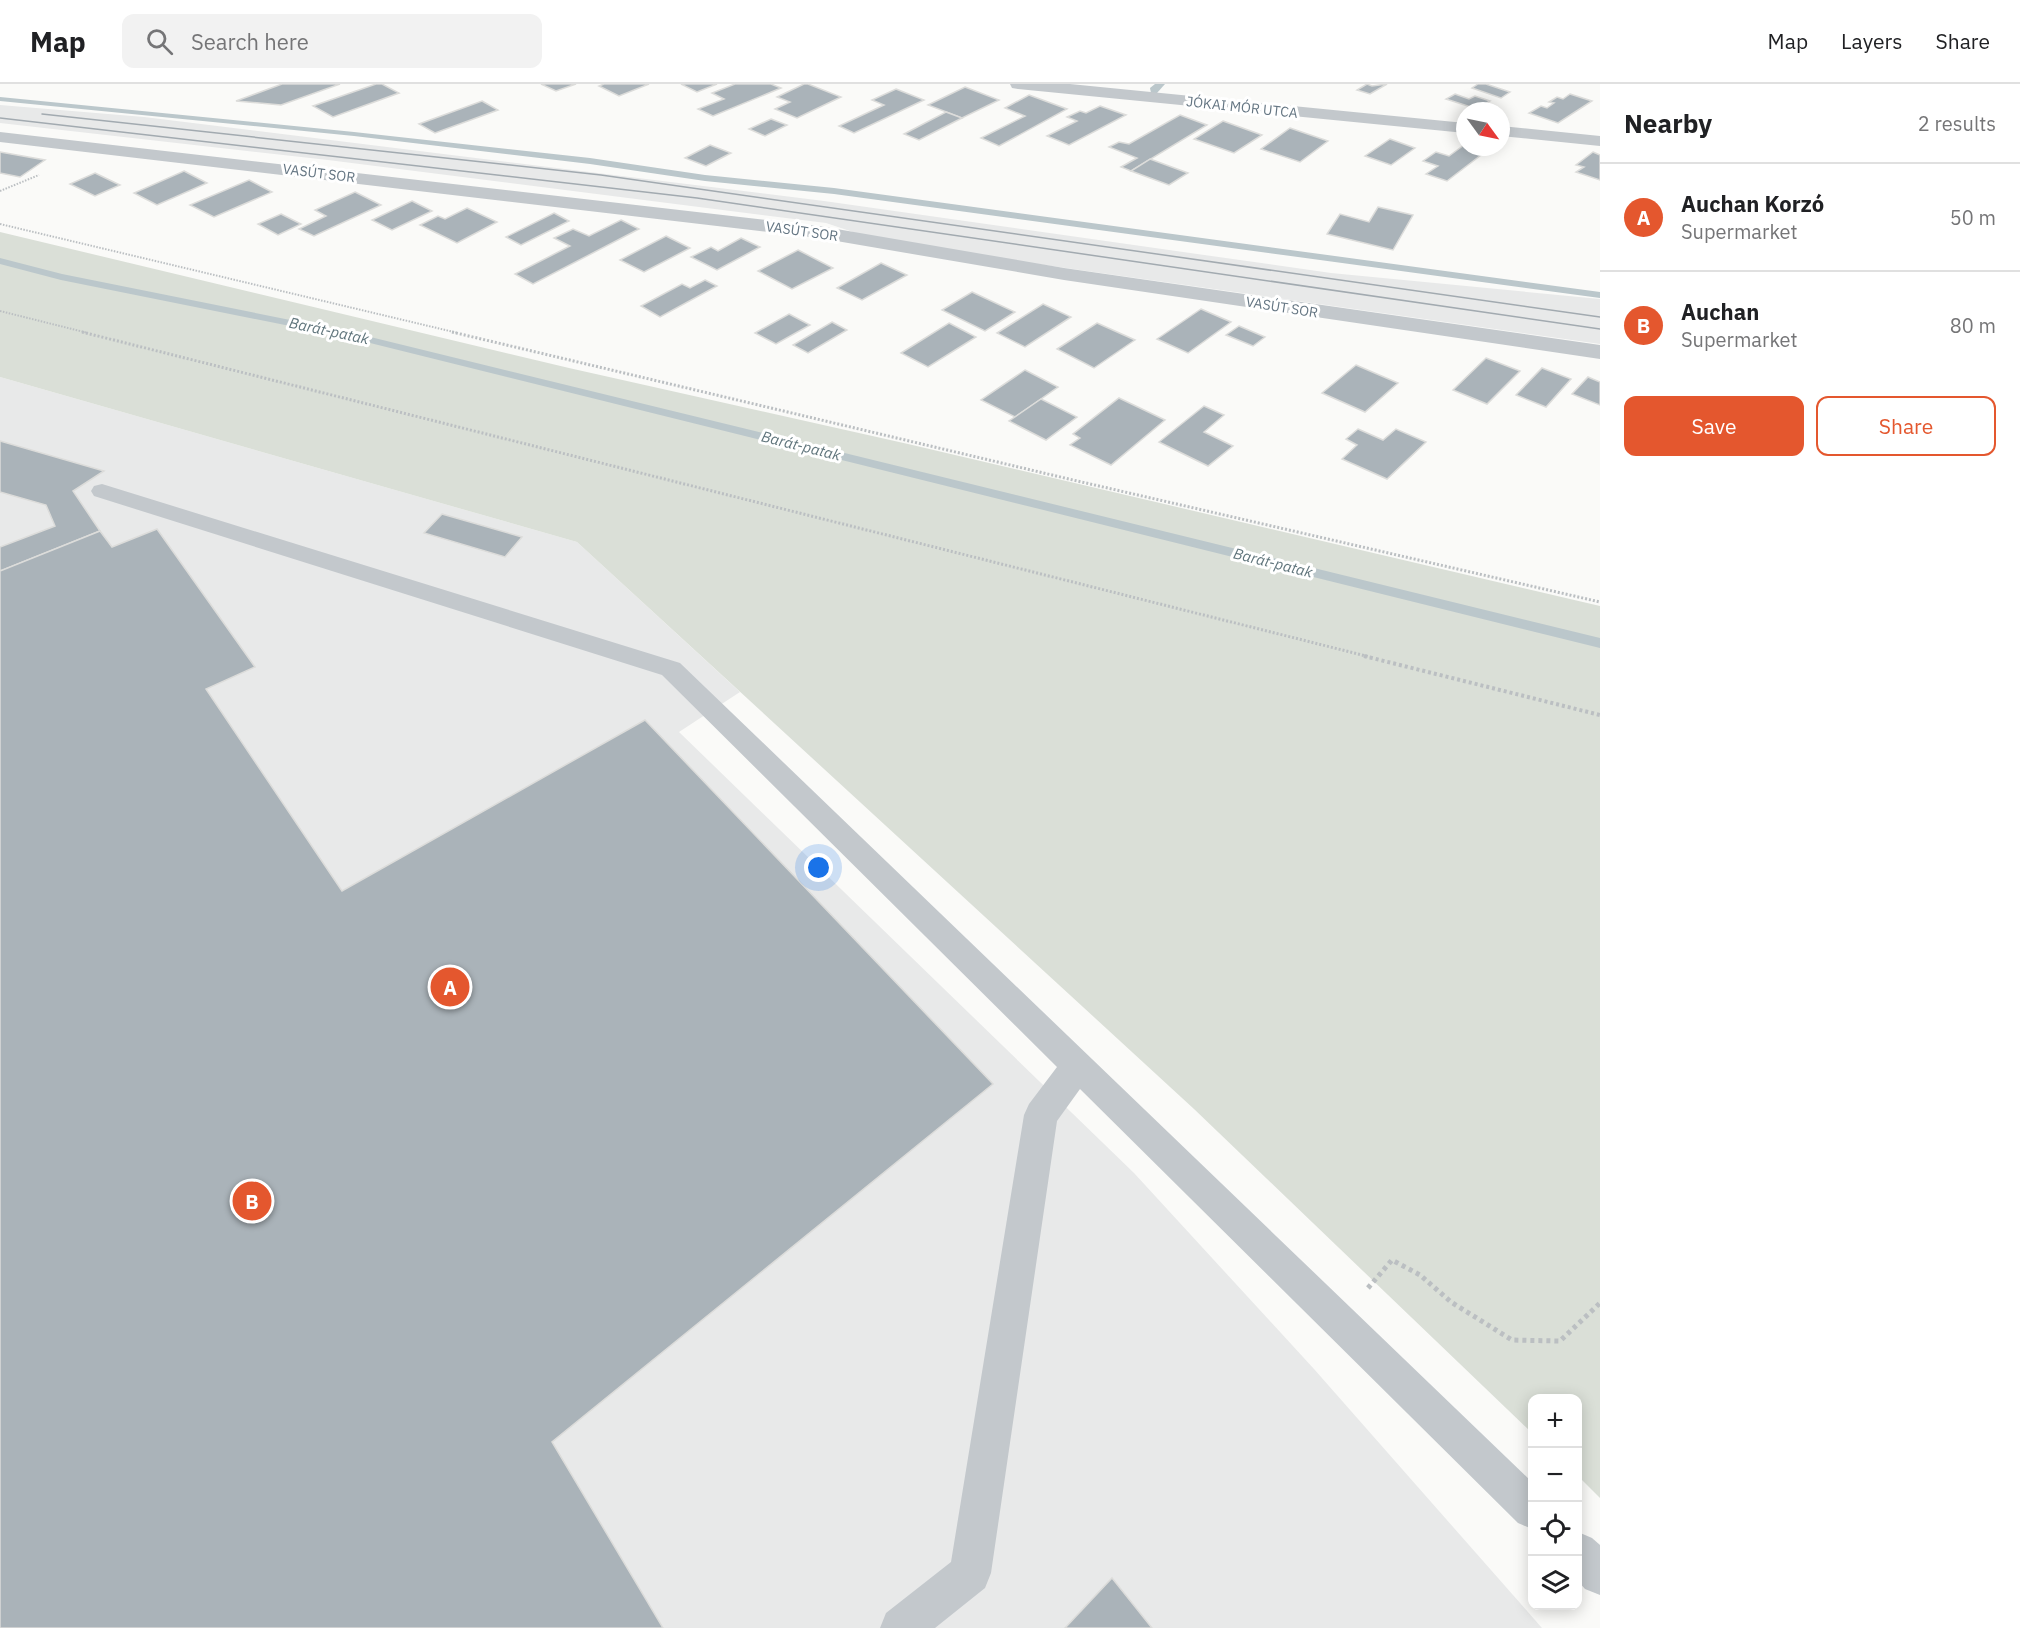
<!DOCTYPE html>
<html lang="en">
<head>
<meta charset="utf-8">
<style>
	:root { --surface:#fff; --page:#f2f2f2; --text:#202124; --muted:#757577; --line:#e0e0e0; --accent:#e4572e }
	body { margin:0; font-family:"IBM Plex Sans",sans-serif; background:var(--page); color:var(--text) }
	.controls { position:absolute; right:18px; bottom:18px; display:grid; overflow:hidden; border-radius:12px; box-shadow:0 3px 15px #0003 }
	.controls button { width:54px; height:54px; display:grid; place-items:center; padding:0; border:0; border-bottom:2px solid var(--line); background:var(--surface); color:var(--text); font:30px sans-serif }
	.compass { position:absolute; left:1456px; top:18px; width:54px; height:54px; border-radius:50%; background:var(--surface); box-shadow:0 3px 15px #0003; rotate:123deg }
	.you { position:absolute; left:819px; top:784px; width:21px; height:21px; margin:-15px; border:4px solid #fff; border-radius:50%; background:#1a73e8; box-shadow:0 0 0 9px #1a73e833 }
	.badge { display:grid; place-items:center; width:39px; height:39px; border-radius:50%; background:var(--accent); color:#fff; font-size:20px; font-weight:700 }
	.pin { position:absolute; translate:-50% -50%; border:3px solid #fff; box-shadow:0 2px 6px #0006 }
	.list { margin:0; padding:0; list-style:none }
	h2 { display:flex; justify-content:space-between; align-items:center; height:78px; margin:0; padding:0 24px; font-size:26px }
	h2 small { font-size:20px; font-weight:400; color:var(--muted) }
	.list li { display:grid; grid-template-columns:39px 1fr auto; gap:18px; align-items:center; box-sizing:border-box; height:108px; padding:0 24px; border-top:2px solid var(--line) }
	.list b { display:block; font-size:22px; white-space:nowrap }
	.list p { margin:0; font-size:20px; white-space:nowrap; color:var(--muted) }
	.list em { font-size:20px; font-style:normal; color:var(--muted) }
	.actions { display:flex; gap:12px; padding:18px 24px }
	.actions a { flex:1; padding:14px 0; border:2px solid var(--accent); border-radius:12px; text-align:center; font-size:21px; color:var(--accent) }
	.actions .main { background:var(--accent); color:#fff }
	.icon { flex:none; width:33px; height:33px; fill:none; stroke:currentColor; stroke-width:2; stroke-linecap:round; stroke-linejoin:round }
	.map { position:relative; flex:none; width:1600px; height:1544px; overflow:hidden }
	header { display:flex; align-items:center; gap:36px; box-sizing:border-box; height:84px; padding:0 30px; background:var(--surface); border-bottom:2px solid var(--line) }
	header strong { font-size:28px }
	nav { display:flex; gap:33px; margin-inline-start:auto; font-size:21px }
	.search { width:420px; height:54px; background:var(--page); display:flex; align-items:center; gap:15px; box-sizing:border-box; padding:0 21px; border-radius:12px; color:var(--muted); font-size:22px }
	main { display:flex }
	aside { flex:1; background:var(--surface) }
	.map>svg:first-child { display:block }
	.built { fill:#e8e9e9 }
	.green { fill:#dadfd7 }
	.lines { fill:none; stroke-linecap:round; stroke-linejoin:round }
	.stream { fill:#bbc7cb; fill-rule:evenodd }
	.building { fill:#aab3b9; stroke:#dcdcda; stroke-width:1.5 }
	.path-far3 { stroke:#bbbfc2; stroke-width:2; stroke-dasharray:1.5 1.5; stroke-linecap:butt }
	.path-far2 { stroke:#bbbfc2; stroke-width:3; stroke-dasharray:2 2; stroke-linecap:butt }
	.path-far1 { stroke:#bbbfc2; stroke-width:4; stroke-dasharray:3 3; stroke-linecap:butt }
	.path { stroke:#bbbfc2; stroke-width:5; stroke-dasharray:4 4; stroke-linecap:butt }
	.service { fill:#c3c8cc; fill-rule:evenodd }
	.minor { fill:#c3c8cc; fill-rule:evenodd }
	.tram { stroke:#a2aab0; stroke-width:1.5 }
	.labels { text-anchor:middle; stroke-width:6; stroke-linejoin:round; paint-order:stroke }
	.far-street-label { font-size:14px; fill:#657683; stroke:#fff }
	.far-water-label { font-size:15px; font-style:italic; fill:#60757c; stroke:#fff }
</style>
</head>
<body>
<header>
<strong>Map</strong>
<div class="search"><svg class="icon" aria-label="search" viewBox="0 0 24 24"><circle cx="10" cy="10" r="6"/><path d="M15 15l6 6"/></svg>Search here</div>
<nav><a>Map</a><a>Layers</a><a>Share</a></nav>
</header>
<main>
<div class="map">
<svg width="1600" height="1544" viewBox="0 0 1600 1544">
	<rect width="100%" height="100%" fill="#fafaf8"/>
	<g class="built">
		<path d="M0,21L144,33L824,117L1331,189L1600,215V260L883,158L826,139L328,76L0,39Z"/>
		<path d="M0,293L577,458L740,608L679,648L1134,1089L1314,1285L1542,1544H0Z"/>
	</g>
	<path class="green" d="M0,148L569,284L908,360L1600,522V1414L1578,1392V1314H1532V1349L1194,1025L577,458L0,293Z"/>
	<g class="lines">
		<g class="stream">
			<path d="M1155,0H1165L1157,9H1151L1150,4Z"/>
			<path d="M0,13L354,48L590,74L705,91L834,104L1600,208V214L834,110L705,97L590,80L354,52L0,17Z"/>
			<path d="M0,174L62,190L350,248L1600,554V564L350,254L61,196L0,180Z"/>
		</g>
	</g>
	<g class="building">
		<path d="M282,0H340L281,21L236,17Z"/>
		<path d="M376,0H382L399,9L333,33L313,22Z"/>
		<path d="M541,0H576L556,7Z"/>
		<path d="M604,0H649L619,12L599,2Z"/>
		<path d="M681,0H717L697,8Z"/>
		<path d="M735,0H771L781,4L713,32L698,25L724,15L712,9Z"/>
		<path d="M804,0H808L841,13L797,34L775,25L790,18L777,13Z"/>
		<path d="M1367,0L1372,2L1387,0L1370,10L1357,6Z"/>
		<path d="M1478,0H1486L1510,8L1501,14L1472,4Z"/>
		<path d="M965,3L999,16L962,34L928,21Z"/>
		<path d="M896,5L924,16L854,49L839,42L884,21L872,16Z"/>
		<path d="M1455,10L1469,15L1475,12L1490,17L1477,25L1446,15Z"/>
		<path d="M1570,10L1592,17L1558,39L1529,29L1541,22L1547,24L1554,19L1549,18L1557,13L1563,15Z"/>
		<path d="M1029,11L1067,25L999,62L981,54L1025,32L1005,24Z"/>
		<path d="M482,17L498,26L435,49L419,40Z"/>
		<path d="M1100,22L1126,31L1069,61L1047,52L1077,37L1067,33L1080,27L1086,29Z"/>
		<path d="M946,28L962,34L919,56L904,50Z"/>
		<path d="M1180,31L1207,41L1131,87L1121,83L1137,74L1109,63L1119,58L1129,60Z"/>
		<path d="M771,35L787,41L765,52L749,45Z"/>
		<path d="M1223,37L1262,51L1234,69L1194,55Z"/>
		<path d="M1290,44L1328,57L1300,78L1261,65Z"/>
		<path d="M1390,55L1415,64L1391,81L1365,72Z"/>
		<path d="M710,61L731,69L706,82L685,74Z"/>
		<path d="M1464,61L1485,68L1447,97L1426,90L1438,82L1423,77L1436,68L1449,72Z"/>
		<path d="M0,68L45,76L20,93L0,89Z"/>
		<path d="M1593,68L1600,71V96L1576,88L1584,83L1576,81Z"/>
		<path d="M1150,75L1188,89L1169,101L1131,87Z"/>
		<path d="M184,87L207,99L157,121L134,109Z"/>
		<path d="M95,89L120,101L95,112L70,100Z"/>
		<path d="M249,96L272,108L214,133L190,121Z"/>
		<path d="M355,108L381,121L314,152L299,145L326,132L315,126Z"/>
		<path d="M412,117L432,127L392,146L372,136Z"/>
		<path d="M1378,123L1413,131L1393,166L1327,150L1340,130L1369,138Z"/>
		<path d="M467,124L497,138L457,159L420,141L438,132L445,135Z"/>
		<path d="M554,129L569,137L521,161L506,153Z"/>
		<path d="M281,130L301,140L278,151L258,140Z"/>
		<path d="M621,136L639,145L533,200L515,190L570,162L554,154L573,145L589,152Z"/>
		<path d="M666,152L690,164L644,188L620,176Z"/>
		<path d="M741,154L760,163L717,186L691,173L711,163L718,167Z"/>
		<path d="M798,166L833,184L792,205L758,187Z"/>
		<path d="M881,179L907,191L862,216L837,204Z"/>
		<path d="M705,196L717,202L660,233L641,222L682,200L690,204Z"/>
		<path d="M972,208L1015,228L985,247L942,226Z"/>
		<path d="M1043,220L1071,233L1025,263L997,249Z"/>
		<path d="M1201,225L1231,238L1188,269L1157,255Z"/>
		<path d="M789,230L810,241L776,260L755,249Z"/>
		<path d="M832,238L847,246L808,269L793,261Z"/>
		<path d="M949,239L976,253L928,283L901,269Z"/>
		<path d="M1097,239L1135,256L1094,284L1057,265Z"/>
		<path d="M1239,242L1265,253L1253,262L1226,251Z"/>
		<path d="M1486,274L1520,287L1487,320L1453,306Z"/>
		<path d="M1356,281L1398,299L1365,328L1322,309Z"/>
		<path d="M1542,284L1571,295L1546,323L1516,311Z"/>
		<path d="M1025,286L1058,303L1015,333L981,316Z"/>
		<path d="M1588,293L1600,298V321L1572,310Z"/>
		<path d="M1119,314L1165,336L1111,381L1070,361L1080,354L1073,350Z"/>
		<path d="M1041,315L1077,333L1046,356L1009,337Z"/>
		<path d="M1204,322L1224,331L1204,348L1233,362L1208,382L1159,358Z"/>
		<path d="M1358,345L1383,356L1396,345L1426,358L1387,395L1342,375L1357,361L1346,355Z"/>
		<path d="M0,357L104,387L73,407L100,447L0,487V463L55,442L46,421L0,408Z"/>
		<path d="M442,430L522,453L505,473L424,449Z"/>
		<path d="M157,445L255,583L206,605L342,807L645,636L993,1000L552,1358L663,1544H0V487L100,447L112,463Z"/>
		<path d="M1112,1494L1152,1544H1065Z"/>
	</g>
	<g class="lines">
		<g class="path-far3">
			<path d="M0,107L39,91"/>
			<path d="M0,140L458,249"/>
			<path d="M0,227L88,249"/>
		</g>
		<g class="path-far2">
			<path d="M82,248L1370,573"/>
			<path d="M452,248L1073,396L1600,518"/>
		</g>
		<path class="path-far1" d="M1364,572L1600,631"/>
		<path class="path" d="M1368,1204L1392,1176L1420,1191L1451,1218L1512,1256L1560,1257L1600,1219"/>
		<g class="service">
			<path d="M102,400L680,579L1532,1398V1445L1518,1439L1080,1005L1057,1037L991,1489L985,1504L935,1544H880L886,1529L951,1478L1024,1031L1029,1020L1057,983L662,591L94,412L91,407L94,402Z"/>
			<path d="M1578,1448L1592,1454L1600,1461V1511L1585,1505L1578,1497Z"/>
		</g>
		<g class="minor">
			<path d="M1010,0H1070L1465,39V49L1018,5L1012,4Z"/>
			<path d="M1501,42L1600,52V62L1501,52Z"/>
			<path d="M0,48L819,142L1064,184L1600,261V275L1064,196L819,154L0,58Z"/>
		</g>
		<g class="tram">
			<path d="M42,30L601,91L1600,233"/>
			<path d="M0,34L697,114L1600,245"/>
		</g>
	</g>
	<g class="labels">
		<g class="far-street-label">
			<text transform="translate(1242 23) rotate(6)" y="5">JÓKAI MÓR UTCA</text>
			<text transform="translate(319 89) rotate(7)" y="5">VASÚT SOR</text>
			<text transform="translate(802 147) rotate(8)" y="5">VASÚT SOR</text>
			<text transform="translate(1282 223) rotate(9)" y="5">VASÚT SOR</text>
		</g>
		<g class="far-water-label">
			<text transform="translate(329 247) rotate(12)" y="5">Barát-patak</text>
			<text transform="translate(801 362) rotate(14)" y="5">Barát-patak</text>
			<text transform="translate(1273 479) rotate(14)" y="5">Barát-patak</text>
		</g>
	</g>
</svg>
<div class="controls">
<button>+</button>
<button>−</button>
<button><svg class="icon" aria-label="locate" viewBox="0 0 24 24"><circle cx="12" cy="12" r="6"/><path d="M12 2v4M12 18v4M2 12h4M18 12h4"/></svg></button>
<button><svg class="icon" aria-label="layers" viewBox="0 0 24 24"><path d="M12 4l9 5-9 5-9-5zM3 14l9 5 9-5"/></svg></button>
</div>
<svg class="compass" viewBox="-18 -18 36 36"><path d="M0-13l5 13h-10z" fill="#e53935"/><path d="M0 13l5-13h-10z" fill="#757577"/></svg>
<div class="you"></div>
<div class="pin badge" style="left:450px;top:903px">A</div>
<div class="pin badge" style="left:252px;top:1117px">B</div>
</div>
<aside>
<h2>Nearby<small>2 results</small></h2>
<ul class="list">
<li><span class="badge">A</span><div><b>Auchan Korzó</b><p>Supermarket</p></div><em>50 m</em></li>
<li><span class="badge">B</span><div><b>Auchan</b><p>Supermarket</p></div><em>80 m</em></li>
</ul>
<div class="actions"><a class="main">Save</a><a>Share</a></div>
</aside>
</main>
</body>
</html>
